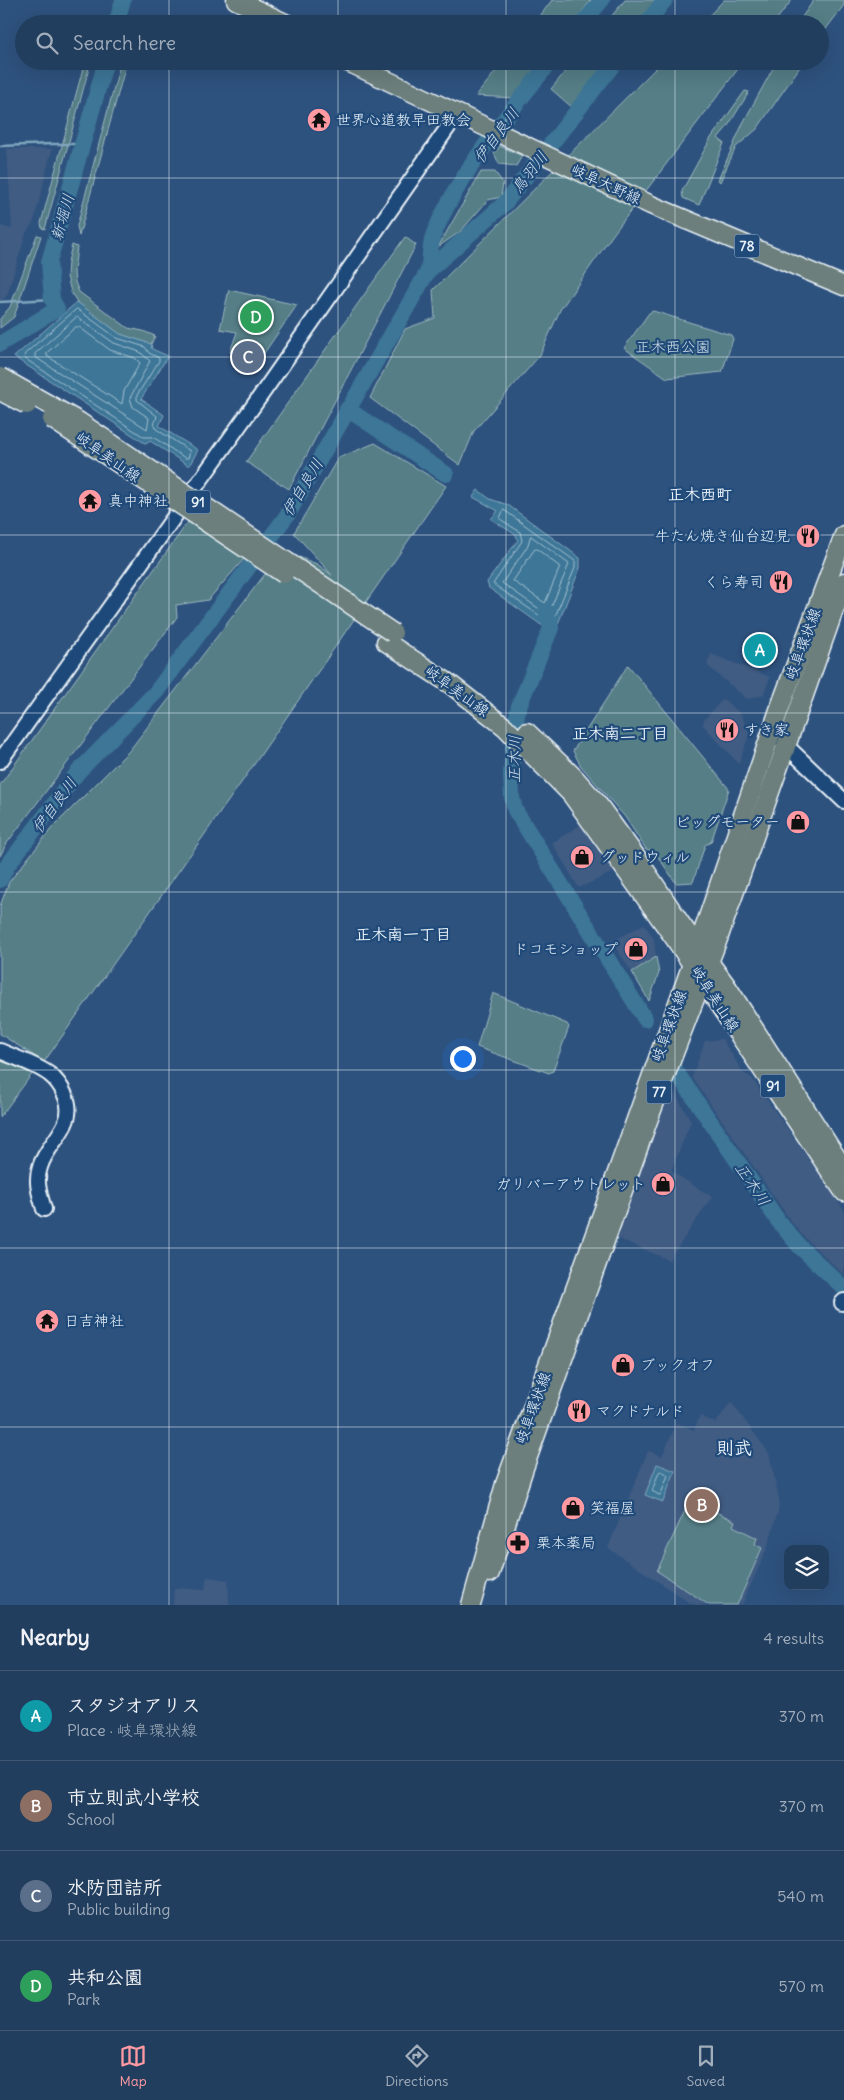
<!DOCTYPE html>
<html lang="en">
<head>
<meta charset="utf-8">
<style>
	:root { --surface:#223e5e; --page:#2a4564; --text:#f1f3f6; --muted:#a2aebc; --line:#3f5773; --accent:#ff9aa2 }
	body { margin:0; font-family:Delius,"Klee One",sans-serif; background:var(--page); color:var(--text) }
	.controls { position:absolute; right:15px; bottom:15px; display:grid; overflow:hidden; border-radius:10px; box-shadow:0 5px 20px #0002 }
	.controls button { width:45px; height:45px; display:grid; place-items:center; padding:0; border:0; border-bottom:1px solid var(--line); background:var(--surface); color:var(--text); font:25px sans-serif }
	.you { position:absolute; left:462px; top:1058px; width:18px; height:18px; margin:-12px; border:4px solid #fff; border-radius:50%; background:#1a73e8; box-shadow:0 0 0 8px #1a73e833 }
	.badge { display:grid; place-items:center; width:32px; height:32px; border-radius:50%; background:var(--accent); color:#fff; font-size:16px; font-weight:700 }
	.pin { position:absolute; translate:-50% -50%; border:2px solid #fff; box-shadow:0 1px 5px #0006 }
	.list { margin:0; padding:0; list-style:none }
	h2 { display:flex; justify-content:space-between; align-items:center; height:65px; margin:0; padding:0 20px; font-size:21px }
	h2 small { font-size:16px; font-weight:400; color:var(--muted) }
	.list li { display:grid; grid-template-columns:32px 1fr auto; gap:15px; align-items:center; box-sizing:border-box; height:90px; padding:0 20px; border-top:1px solid var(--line) }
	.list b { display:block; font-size:19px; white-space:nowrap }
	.list p { margin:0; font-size:16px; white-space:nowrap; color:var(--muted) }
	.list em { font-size:16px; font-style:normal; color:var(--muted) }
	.icon { flex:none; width:28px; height:28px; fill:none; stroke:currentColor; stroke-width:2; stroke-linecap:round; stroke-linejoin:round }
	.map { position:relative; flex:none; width:844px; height:1605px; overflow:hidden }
	.search { position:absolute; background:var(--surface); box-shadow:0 5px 20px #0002; left:15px; right:15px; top:15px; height:55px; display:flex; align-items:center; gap:12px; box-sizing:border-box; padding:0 18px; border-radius:28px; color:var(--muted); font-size:19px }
	.sheet { height:425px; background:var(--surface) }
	nav { display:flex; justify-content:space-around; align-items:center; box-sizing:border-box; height:70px; border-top:1px solid var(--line); background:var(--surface); font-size:14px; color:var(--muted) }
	nav a { display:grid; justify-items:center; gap:2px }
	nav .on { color:var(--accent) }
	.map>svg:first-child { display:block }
	.built { fill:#405c83 }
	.green { fill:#557e86; stroke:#9eb8bf }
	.water { fill:#3d7697; stroke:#81a7be }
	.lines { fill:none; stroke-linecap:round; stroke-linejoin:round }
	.shore { stroke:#a4c0d1; stroke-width:1 }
	.stream { stroke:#81a7be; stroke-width:2.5 }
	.river { stroke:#3d7697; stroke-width:16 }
	.minor-casing { stroke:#e8f1f8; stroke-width:18 }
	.major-casing { stroke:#e8f1f8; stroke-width:21 }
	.minor { stroke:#1f4a7a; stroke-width:14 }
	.major { stroke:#6c7f7c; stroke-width:18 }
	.major-bridge-casing { stroke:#e8f1f8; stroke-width:21; stroke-linecap:butt }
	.major-bridge { stroke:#6c7f7c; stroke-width:18 }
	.grid { fill:none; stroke:#e8f1f8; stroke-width:1; stroke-opacity:0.55 }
	.labels { text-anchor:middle; stroke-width:4.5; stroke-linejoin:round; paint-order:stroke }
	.shield { fill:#1f4a7a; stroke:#acbfd2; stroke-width:1 }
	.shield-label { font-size:14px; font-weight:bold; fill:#e8f1f8 }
	.poi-label { font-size:15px; fill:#e8f1f8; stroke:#1f4a7a; text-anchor:start }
	.street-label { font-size:15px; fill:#e8f1f8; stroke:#1f4a7a }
	.park-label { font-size:15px; fill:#d2e0e7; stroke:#1f4a7a }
	.water-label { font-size:16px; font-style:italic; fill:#cedfe9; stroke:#1f4a7a }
	.neighbourhood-label { font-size:16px; font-weight:bold; fill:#e8f1f8; stroke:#1f4a7a }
	.quarter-label { font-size:18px; font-weight:bold; fill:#e8f1f8; stroke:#1f4a7a }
</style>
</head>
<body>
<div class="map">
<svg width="844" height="1605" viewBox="0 0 844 1605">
	<rect width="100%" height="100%" fill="#2e527e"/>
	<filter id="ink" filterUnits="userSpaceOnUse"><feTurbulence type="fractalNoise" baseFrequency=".02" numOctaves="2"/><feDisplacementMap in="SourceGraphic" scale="10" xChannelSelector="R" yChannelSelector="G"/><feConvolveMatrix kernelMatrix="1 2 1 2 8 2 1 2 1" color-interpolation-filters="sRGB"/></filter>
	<g filter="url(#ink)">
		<g class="built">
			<path d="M7,149H52L34,221L26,233L7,295L0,303V226L12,229Z"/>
			<path d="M711,654L770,677L763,695L747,699L710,668L707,664Z"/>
			<path d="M723,699L741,714L749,734L739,764L703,725L704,720Z"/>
			<path d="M580,825L615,871L579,888L552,843Z"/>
			<path d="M644,924L654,939L656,957L632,972L612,942Z"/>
			<path d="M722,1039L744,1074L751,1077L844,1210V1275L804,1237L790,1220L692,1077L705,1041Z"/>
			<path d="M674,1092L691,1121L671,1171L712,1197L669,1260L615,1237L667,1094Z"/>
			<path d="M731,1402L769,1453L779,1499L778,1511L768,1546L742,1605H697L690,1603L608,1548L648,1451L662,1456L677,1423L694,1430L700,1416L716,1423Z"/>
			<path d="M207,1577L228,1580L229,1605H173L174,1588L205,1590Z"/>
		</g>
		<g class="green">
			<path d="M552,0H591L573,24H534Z"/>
			<path d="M625,0H669L648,24H605Z"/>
			<path d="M724,0H792L773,24H701Z"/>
			<path d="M814,0H844V5L820,37V24H797Z"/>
			<path d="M85,61H91L45,229L42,228L41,223Z"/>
			<path d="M121,61H127L79,236L77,226Z"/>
			<path d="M504,61H544L515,98L476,96Z"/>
			<path d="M574,61H616L574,109L551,89Z"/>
			<path d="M663,61H744L614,233L560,310L540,355L474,431L460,465L370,398L405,329L435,318L433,290Z"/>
			<path d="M777,61H804L757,129L736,147L720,182L718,180L743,123Z"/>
			<path d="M745,91L749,92L728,126L718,138L724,143L699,205L683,198L682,191L711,138Z"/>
			<path d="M500,146L522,156L516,166L499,164L494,153Z"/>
			<path d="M481,172H495L503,183L501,197L488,200L461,231L438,247Z"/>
			<path d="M37,235L41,236L14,317L0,328V319L10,307Z"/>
			<path d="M405,237L416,245L289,489L246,462Z"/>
			<path d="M72,245L77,247L74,272L75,282L79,292L128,328L143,331L155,336L151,344L120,334L77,302L71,292L67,276L68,262Z"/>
			<path d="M229,290L297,305L256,365L230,352L237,332L220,329Z"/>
			<path d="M653,311L731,335L733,339L722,372L667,378L624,348L649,313Z"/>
			<path d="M375,443L446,486L255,763L44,1062L0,1034V906L9,882L52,828L129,751L272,565L284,576L299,557L317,564L332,575L294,533L338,458Z"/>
			<path d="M188,522L244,559L208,600L176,605L177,617L7,843L0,856V785Z"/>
			<path d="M628,665L729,789L711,842L705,845L693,882L676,883L654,851L646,849L625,817L581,766L573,751Z"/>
			<path d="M656,957L659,973L649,1001L632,972Z"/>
			<path d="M493,993L567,1024L569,1027L553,1071L549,1073L477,1047Z"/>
			<path d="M0,1060L32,1074L0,1117Z"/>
			<path d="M690,1500L735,1521L733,1526L757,1538L755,1544L762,1548L737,1605H709L657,1571Z"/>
		</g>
		<g class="water">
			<path d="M77,302L120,334L151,344L152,349L168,356L141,399L164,415L159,426L198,450L189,466L150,441L146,444L14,357Z"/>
			<path d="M478,490L490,499L508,505L580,558V568L554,634L489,588L487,582L518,540L516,535L491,519L498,511L473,497Z"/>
			<path d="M657,1464L675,1471L663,1502L645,1495Z"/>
		</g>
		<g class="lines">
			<g class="shore">
				<path d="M77,309L117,338L145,347L149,353L159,358V361L137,395V400L157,416L154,425L156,429L190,451L188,458H185L153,437H144L24,358L25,354Z"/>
				<path d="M77,317L114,343L140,352L150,361L130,398L133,407L149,418L147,429L35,357V354Z"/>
				<path d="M76,327H79L110,350L135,358L140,363L124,391L122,404L47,356V353Z"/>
				<path d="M504,510L575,561V568L552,624L493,584L522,541L520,532L500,519Z"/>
				<path d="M531,536L569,564L548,615L502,583L527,547Z"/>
				<path d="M537,549L560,567L545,603L513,581L534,550Z"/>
				<path d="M662,1471L668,1475L661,1494L659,1495L652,1491L659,1472Z"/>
			</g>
			<g class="stream">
				<path d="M0,146L52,144H82"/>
				<path d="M0,302L52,299"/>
			</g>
			<g class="river">
				<path d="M116,24L123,0"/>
				<path d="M582,24L602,0"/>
				<path d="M646,24L665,0"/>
				<path d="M428,271L505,203L616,61"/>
				<path d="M0,344L57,309L52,299L49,262L106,61"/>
				<path d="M347,409L446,474"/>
				<path d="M546,611L551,628L519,706L514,730L511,775L512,797L515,810L645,1019"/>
				<path d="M0,880L7,866L78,772L156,692L288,514L428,271C430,260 430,246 433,236C457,176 510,111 551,61"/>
				<path d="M675,1070L779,1222L799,1246L844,1288"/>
			</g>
			<g class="minor-casing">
				<g id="minor">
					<path d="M772,732L844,801"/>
					<path d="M0,761L259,398L458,113"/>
					<path d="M0,1051C16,1058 35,1064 49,1074C57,1080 61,1086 65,1095C79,1124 47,1142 40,1167C35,1182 40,1195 44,1209"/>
					<path d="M842,1303L844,1301"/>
				</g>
			</g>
			<g class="major-casing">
				<g id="major">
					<path d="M236,0L287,24"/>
					<path d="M346,61L651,205L844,286"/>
					<path d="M386,642L450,684L505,727L571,794L675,939L844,1192"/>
					<path d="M527,732L573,776L597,803L637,858L681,924L726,985L844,1169"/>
					<path d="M490,1573L524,1468L650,1115L718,939L844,582"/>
					<path d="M471,1605L505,1484L692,964L779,710L844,535"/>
				</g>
			</g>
			<use href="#minor" class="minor"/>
			<use href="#major" class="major"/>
			<g class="major-bridge-casing">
				<g id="major-bridge">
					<path d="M0,377L78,421L393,633"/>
					<path d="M0,391L27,405"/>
					<path d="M52,419L284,574"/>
				</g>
			</g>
			<use href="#major-bridge" class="major-bridge"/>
		</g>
	</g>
	<path class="grid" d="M169,0V24M338,0V24M506,0V24M675,0V24M169,61V1605M338,61V1605M506,61V1605M675,61V1605M0,178H844M0,357H844M0,535H844M0,713H844M0,892H844M0,1070H844M0,1248H844M0,1427H844"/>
	<defs>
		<g id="temple-disc" transform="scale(1.25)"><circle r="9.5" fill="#ff9aa2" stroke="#1f4a7a"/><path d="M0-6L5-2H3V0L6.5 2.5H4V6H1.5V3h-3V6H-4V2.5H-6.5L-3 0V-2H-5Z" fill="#111"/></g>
		<g id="restaurant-disc" transform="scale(1.25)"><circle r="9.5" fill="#ff9aa2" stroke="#1f4a7a"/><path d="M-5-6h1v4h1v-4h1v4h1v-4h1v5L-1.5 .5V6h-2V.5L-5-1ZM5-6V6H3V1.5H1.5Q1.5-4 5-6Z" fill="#111"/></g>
		<g id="shop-disc" transform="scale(1.25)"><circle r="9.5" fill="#ff9aa2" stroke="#1f4a7a"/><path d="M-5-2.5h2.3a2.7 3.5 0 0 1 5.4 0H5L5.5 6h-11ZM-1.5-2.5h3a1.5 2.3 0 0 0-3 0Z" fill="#111"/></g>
		<g id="pharmacy-disc" transform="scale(1.25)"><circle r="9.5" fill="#ff9aa2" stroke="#1f4a7a"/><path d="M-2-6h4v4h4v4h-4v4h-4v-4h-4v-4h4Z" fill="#111"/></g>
	</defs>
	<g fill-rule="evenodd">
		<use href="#temple-disc" x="319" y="120"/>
		<use href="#temple-disc" x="90" y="501"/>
		<use href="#restaurant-disc" x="808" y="536"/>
		<use href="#restaurant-disc" x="781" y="582"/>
		<use href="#restaurant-disc" x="727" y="730"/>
		<use href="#shop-disc" x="798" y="822"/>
		<use href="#shop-disc" x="582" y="857"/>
		<use href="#shop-disc" x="636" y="949"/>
		<use href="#shop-disc" x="663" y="1184"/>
		<use href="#temple-disc" x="47" y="1321"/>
		<use href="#shop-disc" x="623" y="1365"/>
		<use href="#restaurant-disc" x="579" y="1411"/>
		<use href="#shop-disc" x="573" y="1508"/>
		<use href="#pharmacy-disc" x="518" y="1543"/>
	</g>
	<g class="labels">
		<g class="shield">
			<rect x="734.5" y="234.5" width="25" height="23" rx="4"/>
			<rect x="185.5" y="490.5" width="25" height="23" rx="4"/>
			<rect x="760.5" y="1074.5" width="25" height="23" rx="4"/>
			<rect x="646.5" y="1080.5" width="25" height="23" rx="4"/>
		</g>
		<g class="shield-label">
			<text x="747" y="251">78</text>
			<text x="198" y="507">91</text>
			<text x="773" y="1091">91</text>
			<text x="659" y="1097">77</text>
		</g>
		<g class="poi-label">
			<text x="336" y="125">世界心道教早田教会</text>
			<text x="108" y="506">真中神社</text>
			<text x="790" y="541" text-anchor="end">牛たん焼き仙台辺見</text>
			<text x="764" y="587" text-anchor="end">くら寿司</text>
			<text x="744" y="735">すき家</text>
			<text x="780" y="827" text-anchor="end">ビッグモーター</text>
			<text x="600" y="862">グッドウィル</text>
			<text x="618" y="954" text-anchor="end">ドコモショップ</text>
			<text x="646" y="1189" text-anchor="end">ガリバーアウトレット</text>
			<text x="64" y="1326">日吉神社</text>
			<text x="640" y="1370">ブックオフ</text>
			<text x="596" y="1416">マクドナルド</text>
			<text x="590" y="1513">笑福屋</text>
			<text x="536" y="1548">栗本薬局</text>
		</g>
		<g class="street-label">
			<text transform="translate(606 184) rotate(25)" y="5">岐阜大野線</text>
			<text transform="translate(108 457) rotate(35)" y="5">岐阜美山線</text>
			<text transform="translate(803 644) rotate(-70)" y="5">岐阜環状線</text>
			<text transform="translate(457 691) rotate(36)" y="5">岐阜美山線</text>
			<text transform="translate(715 999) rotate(57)" y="5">岐阜美山線</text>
			<text transform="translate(669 1026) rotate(-70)" y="5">岐阜環状線</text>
			<text transform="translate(533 1408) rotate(-70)" y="5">岐阜環状線</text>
		</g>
		<g class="park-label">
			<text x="673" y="352">正木西公園</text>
		</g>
		<g class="water-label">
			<text transform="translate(496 135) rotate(-53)" y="6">伊自良川</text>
			<text transform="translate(529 172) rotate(-52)" y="6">鳥羽川</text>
			<text transform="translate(62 217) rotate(-74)" y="6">新堀川</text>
			<text transform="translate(302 487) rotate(-59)" y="6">伊自良川</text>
			<text transform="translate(514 759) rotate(-89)" y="6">正木川</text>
			<text transform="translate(54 805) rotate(-54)" y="6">伊自良川</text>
			<text transform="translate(753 1184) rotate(56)" y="6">正木川</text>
		</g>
		<g class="neighbourhood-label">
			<text x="700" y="500">正木西町</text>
			<text x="620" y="739">正木南二丁目</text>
			<text x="403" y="940">正木南一丁目</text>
		</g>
		<g class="quarter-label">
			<text x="734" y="1454">則武</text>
		</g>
	</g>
</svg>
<div class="controls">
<button><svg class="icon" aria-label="layers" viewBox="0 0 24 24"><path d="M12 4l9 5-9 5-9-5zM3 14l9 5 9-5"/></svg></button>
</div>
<div class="you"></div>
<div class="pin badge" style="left:760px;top:650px;background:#0f9aa8">A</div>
<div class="pin badge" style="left:702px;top:1505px;background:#8d6e63">B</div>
<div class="pin badge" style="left:248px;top:357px;background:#5c6f8a">C</div>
<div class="pin badge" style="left:256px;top:317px;background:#2e9e5b">D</div>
<div class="search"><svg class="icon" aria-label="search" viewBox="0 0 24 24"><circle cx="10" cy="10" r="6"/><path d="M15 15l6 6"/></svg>Search here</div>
</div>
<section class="sheet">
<h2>Nearby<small>4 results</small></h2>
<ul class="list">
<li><span class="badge" style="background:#0f9aa8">A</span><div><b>スタジオアリス</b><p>Place · 岐阜環状線</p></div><em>370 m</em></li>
<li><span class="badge" style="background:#8d6e63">B</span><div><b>市立則武小学校</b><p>School</p></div><em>370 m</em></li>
<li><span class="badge" style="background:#5c6f8a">C</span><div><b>水防団詰所</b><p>Public building</p></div><em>540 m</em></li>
<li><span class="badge" style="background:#2e9e5b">D</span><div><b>共和公園</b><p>Park</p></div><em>570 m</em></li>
</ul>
</section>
<nav>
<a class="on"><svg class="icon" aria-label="map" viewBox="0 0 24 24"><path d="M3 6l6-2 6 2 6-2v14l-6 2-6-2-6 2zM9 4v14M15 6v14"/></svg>Map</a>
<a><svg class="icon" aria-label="directions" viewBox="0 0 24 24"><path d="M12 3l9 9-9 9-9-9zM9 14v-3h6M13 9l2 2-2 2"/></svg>Directions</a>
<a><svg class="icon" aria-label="saved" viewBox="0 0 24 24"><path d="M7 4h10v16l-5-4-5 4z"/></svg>Saved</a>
</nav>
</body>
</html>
